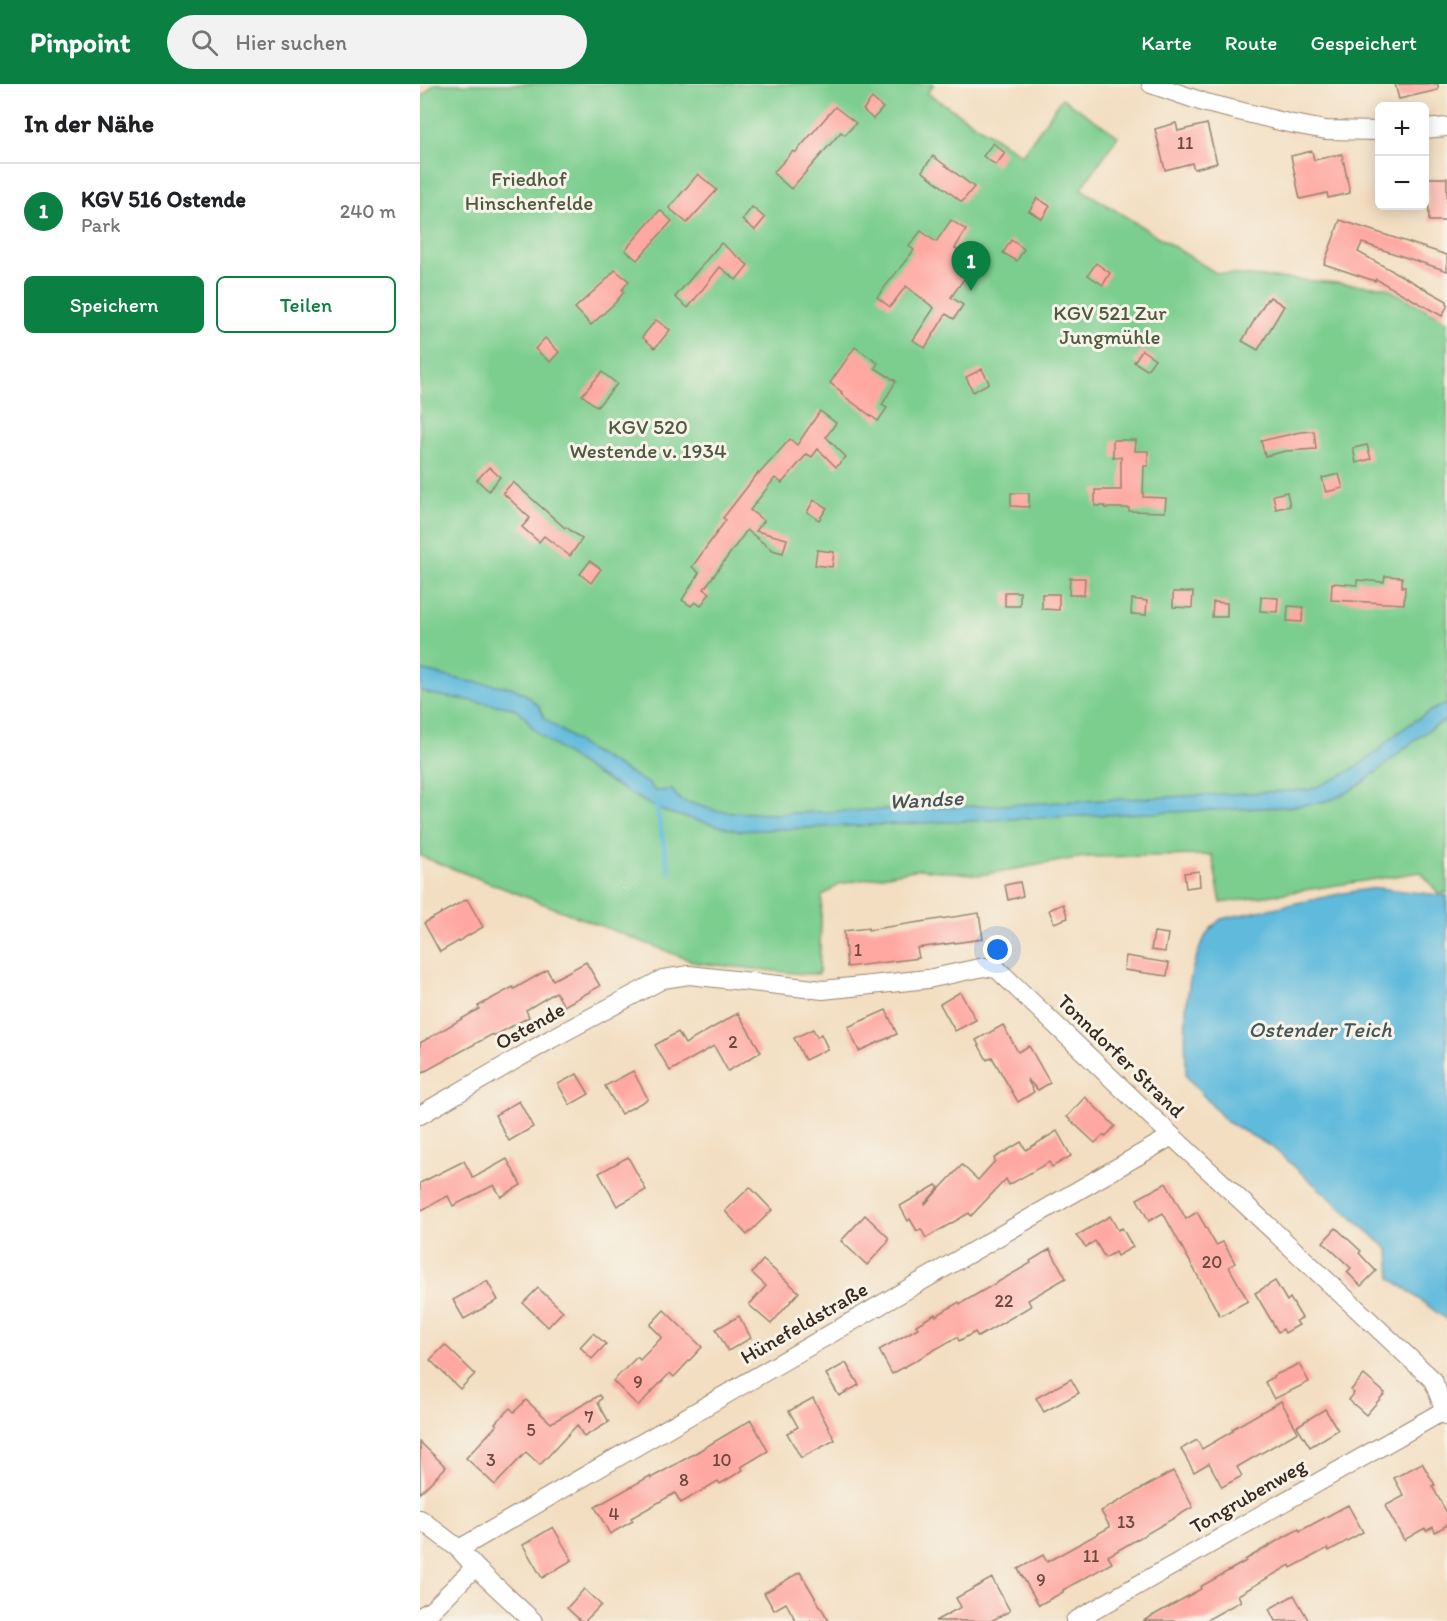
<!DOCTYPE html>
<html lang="de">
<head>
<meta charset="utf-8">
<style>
	:root { --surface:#fff; --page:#f2f2f2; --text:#202124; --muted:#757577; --line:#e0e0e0; --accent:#0b8043 }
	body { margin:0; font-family:Itim,sans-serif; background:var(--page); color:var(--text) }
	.controls { position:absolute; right:18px; top:18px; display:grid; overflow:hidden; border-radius:9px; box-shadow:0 3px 15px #0003 }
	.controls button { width:54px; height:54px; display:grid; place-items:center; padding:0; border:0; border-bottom:2px solid var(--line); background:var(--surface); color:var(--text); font:30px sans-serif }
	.you { position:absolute; left:578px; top:866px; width:21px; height:21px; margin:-15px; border:4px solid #fff; border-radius:50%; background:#1a73e8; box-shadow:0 0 0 9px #1a73e833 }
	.badge { display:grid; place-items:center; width:39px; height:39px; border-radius:50%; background:var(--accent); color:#fff; font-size:20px; font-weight:700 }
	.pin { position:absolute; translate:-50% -50px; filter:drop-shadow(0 2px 3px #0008) }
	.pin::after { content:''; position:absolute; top:32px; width:21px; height:18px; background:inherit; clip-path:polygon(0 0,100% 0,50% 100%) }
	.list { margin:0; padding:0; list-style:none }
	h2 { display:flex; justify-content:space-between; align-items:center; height:78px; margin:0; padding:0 24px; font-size:26px }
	h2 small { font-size:20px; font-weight:400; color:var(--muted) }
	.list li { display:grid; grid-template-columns:39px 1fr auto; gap:18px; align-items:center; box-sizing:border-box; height:96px; padding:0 24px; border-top:2px solid var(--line) }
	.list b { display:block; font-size:22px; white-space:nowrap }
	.list p { margin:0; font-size:20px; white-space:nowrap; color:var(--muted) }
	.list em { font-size:20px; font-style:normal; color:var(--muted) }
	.actions { display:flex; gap:12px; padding:18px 24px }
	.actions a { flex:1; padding:14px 0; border:2px solid var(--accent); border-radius:9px; text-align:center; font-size:21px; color:var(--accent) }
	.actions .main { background:var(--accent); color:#fff }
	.icon { flex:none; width:33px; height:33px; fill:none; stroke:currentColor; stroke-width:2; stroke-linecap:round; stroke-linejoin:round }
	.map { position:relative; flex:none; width:1027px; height:1537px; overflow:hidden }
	header { display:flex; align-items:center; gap:36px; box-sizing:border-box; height:84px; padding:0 30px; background:var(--accent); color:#fff }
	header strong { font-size:28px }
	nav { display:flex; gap:33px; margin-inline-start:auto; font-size:21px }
	.search { width:420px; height:54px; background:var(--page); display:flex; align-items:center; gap:15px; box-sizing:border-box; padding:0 21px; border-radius:33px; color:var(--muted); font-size:22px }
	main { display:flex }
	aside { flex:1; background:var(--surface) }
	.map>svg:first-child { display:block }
	.green { fill:#7cce8f; stroke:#5c7c56; stroke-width:1.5 }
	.water { fill:#5ebadc; stroke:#4c727d; stroke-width:1.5 }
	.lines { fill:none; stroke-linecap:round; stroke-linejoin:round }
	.stream { stroke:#5ebadc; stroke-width:5 }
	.building { fill:#ffa7a1 }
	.minor-casing { stroke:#978470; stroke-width:20 }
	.minor { stroke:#fff; stroke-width:18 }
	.labels { text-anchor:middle; stroke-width:6; stroke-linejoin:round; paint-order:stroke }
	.number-label { font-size:18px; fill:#6c493f }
	.park-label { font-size:21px; fill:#4e5b40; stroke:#f7f3e8 }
	.street-label { font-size:21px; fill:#3b2a1e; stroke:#f7f3e8 }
	.water-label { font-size:22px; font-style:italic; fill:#465557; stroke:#f7f3e8 }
</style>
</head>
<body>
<header>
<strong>Pinpoint</strong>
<div class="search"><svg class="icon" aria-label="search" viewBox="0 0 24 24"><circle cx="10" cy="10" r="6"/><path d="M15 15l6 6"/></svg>Hier suchen</div>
<nav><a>Karte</a><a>Route</a><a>Gespeichert</a></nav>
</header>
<main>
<aside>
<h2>In der Nähe<small></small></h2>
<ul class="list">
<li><span class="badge">1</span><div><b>KGV 516 Ostende</b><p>Park</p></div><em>240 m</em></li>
</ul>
<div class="actions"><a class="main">Speichern</a><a>Teilen</a></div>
</aside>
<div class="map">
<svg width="1027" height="1537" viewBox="0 0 1027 1537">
	<rect width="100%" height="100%" fill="#f7f3e8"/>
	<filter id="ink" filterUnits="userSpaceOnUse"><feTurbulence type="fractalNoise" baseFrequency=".0167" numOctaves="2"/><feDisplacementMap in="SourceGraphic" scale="12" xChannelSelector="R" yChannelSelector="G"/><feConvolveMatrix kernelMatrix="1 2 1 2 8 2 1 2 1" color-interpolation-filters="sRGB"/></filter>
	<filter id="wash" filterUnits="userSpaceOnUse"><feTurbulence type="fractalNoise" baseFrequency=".008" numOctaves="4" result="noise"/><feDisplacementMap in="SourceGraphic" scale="24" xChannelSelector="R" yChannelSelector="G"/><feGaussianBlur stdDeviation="1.35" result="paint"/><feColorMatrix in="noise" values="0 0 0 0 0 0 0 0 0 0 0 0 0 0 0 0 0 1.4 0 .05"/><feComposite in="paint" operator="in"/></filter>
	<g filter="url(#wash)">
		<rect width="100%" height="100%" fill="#f3dec1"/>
		<path class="green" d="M14,0H514L507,9L602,71L642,14L698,52L661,105L796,189L965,203L1027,237V809H1018L1001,788L801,819L792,771L664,773L560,791L499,785L420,800L402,812L399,890H383L277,879L0,772V15Z"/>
		<g class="water">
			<path d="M0,586L46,597L91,603L105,610L119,622L124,634L166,664L229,700L235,707L252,706L260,716L297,727L348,730L581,721L888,706C912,698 934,686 954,670C961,665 967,657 975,651C990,640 1009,626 1027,620V636C985,655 954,700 913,715C899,720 882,721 867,723L319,747L245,728L225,718L174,689L126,656L114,646L105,633L93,624L10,610L0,606Z"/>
			<path d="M957,804L1027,812V1236L971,1194L969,1166L852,1063L807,1038L766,992C765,944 762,896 785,853C788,846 795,841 801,835L929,808Z"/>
		</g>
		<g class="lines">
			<path class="stream" d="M236,720L249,788"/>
		</g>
		<g id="blocks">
			<g class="building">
				<path d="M975,0H1018V6L979,15Z"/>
				<path d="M452,14L463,24L453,35L443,26Z"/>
				<path d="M415,23L436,39L425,51L421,48L371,105L353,89L373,67L375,69Z"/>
				<path d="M756,39L758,47L787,40L797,79L774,85L772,79L745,86L735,45Z"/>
				<path d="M573,59L585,69L576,81L563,72Z"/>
				<path d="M892,67L894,76L922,70L930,109L908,114L907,109L880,115L871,72Z"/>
				<path d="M513,72L554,103L542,118L502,87Z"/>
				<path d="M278,90L297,106L267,139L249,124Z"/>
				<path d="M1008,94H1027V137H1009Z"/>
				<path d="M617,114L630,122L622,135L609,127Z"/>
				<path d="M332,123L345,134L335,146L322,136Z"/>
				<path d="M240,126L252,137L217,176L205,166Z"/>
				<path d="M531,136L546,146L535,164L543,170L541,174L549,179L543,188L547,191L531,213L543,221L534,235L526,230L505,264L493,256L514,224L486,202L470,223L457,213L494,166L489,162L501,147L516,158Z"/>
				<path d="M920,136L1027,171V187L942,159L938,168L1027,217V223L1022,232L956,195L955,197L904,180Z"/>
				<path d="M591,156L604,165L597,177L583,169Z"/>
				<path d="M301,159L328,181L316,196L300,183L268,224L255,213Z"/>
				<path d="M676,179L690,189L683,201L668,191Z"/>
				<path d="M195,186L209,197L202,206L204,208L195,219L171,241L155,224L186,196Z"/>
				<path d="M850,213L864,222L838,266L822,257L847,215L848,216Z"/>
				<path d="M236,236L250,246L235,264L222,253Z"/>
				<path d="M125,254L139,268L130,278L115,265Z"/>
				<path d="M435,263L458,279L455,284L476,297L462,321L467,324L458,337L421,310L422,308L410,299Z"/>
				<path d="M722,266L735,275L727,286L714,278Z"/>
				<path d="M562,285L569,299L553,308L546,293Z"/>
				<path d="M182,288L197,300L177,323L162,311Z"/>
				<path d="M400,327L416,339L406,353L426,373L416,383L398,365L392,373L387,370L362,399L355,394L330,426L344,437L336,447L367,455L363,469L352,466L327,446L284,505L290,509L281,522L275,518L271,522L262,516L279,489L272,483L306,436L303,434L338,389L339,390L370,355L377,361Z"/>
				<path d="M894,347L896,365L866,367L845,372L841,357L880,348Z"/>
				<path d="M693,356H716L715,367H728V382H724L723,413L746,414L745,428L709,427V424H685V422H675V406H701V373H693Z"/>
				<path d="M947,361L951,375L936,379L933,364Z"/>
				<path d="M69,383L80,393L69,407L57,396Z"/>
				<path d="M919,390L923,404L906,408L902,394Z"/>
				<path d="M93,398L145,444L146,443L162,455L150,472L124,452L119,458L102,443L110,434L83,409Z"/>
				<path d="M867,408L870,422L856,425L853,411Z"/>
				<path d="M591,409H609V423L591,422Z"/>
				<path d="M394,416L407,424L399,436L387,428Z"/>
				<path d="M397,466L414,468L412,483L395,481Z"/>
				<path d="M170,477L181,485L171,499L160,490Z"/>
				<path d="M965,492L982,493V503H985L984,520L911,516L912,499L937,501V496L964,498Z"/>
				<path d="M650,494H665L664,511H649Z"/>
				<rect x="585" y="508" width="15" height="14"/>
				<path d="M753,508H773L772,524L753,523Z"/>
				<path d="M622,510H639V526L622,525Z"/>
				<path d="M841,513L858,514L857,528L840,527Z"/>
				<path d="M712,515L727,517L726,531L711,530Z"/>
				<path d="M793,518L807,519V533H792Z"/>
				<path d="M868,522L883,523L882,538L867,537Z"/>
				<path d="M779,787L780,802L766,804L764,789Z"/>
				<path d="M600,798L603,812L588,816L585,801Z"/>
				<path d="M47,815L63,843L20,868L4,839Z"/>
				<path d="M643,820L648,834L634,839L629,826Z"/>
				<path d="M559,829L563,855L497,864L499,874L427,883L424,847L448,844V846Z"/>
				<path d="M734,848L748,850L745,868L731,866Z"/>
				<path d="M706,872L749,879L747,892L704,886Z"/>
				<path d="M166,878L180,902L144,922L136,908L106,926L109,933L74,952L73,950L0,990V959L59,925L58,922L93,903L94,905L127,886L133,896Z"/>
				<path d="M540,908L556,936L535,947L520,920Z"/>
				<path d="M466,926L477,950L439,967L428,943Z"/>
				<path d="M318,929L341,968L308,987L294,962L250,987L235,961L258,948L265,960Z"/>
				<path d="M583,941L598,968L609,962L630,999L618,1006L607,995L614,1008L598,1018L572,973L567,976L556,956Z"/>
				<path d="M393,945L397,953L401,950L408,965L385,976L374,954Z"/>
				<path d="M213,987L228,1015L201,1030L185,1002Z"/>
				<path d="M157,990L169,1010L150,1021L138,1000Z"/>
				<path d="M665,1013L695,1042L685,1053L683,1051L675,1059L647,1033Z"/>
				<path d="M99,1017L113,1043L89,1057L75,1031Z"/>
				<path d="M637,1047L651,1072L632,1083L629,1078L589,1101L586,1095L551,1132L549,1129L506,1154L501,1145L497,1147L490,1135L488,1137L480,1122L516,1101L519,1104L505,1119V1120L542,1081L558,1096L575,1077L574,1074L601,1058L606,1066Z"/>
				<path d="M208,1073L226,1106L197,1122L179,1089Z"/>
				<path d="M87,1075L101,1101L81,1113L74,1101L33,1122L28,1112L0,1127V1099L44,1077L53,1094Z"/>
				<path d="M746,1099L766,1135L777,1128L796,1161L803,1158L815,1179L809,1183L828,1217L800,1232L743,1129L729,1137L717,1115Z"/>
				<path d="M330,1103L352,1126L327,1151L305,1127Z"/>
				<path d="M445,1131L468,1153V1158L447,1181L421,1157Z"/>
				<path d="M690,1132L698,1146L702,1144L713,1163L697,1172L695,1168L685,1174L675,1157L666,1163L656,1152Z"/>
				<path d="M916,1144L941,1167L939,1169L956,1187L941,1202L927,1188L931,1184L903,1158Z"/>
				<path d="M630,1165L646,1194L608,1216L611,1222L558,1253L555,1248L539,1257L537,1253L472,1290L459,1266L498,1244L496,1241L515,1230L516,1232L539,1218L540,1220L611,1179L610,1177Z"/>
				<path d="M343,1176L379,1208L351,1240L329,1221L346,1202L332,1189Z"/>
				<path d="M67,1197L78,1216L44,1235L33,1216Z"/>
				<path d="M855,1197L867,1217L870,1214L882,1234L876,1237L879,1241L865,1249L863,1245L858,1248L835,1209Z"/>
				<path d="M118,1204L143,1227L128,1243L103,1219Z"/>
				<path d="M244,1226L282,1263L254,1293L250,1289L218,1322L193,1297L217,1273L220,1276L242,1253L230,1241Z"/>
				<path d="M319,1232L331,1254L308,1267L296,1245Z"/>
				<path d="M173,1249L186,1260L172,1275L160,1263Z"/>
				<path d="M25,1261L55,1290L40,1305L10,1276Z"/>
				<path d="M426,1279L439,1301L419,1312L406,1290Z"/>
				<path d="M879,1280L889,1298L854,1315L845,1298L854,1293L853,1292Z"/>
				<path d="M944,1291L965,1309L946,1331L929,1316L934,1309L931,1306Z"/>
				<path d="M651,1295L659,1309L624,1328L616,1314Z"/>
				<path d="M180,1311L182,1314L178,1319L189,1338L164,1353L157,1341L120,1381L106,1368L75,1401L46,1374L77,1341L75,1339L90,1324L94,1328L106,1316L131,1339Z"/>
				<path d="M393,1314L415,1356L381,1374L367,1349L378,1343L369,1327Z"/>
				<path d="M861,1317L878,1348L817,1383L822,1392L802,1403L789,1379L774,1388L761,1365L777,1356L782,1365L813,1347L812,1345Z"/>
				<path d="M905,1325L918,1346L890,1363L877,1342Z"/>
				<path d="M331,1336L348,1367L321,1383L323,1386L300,1400L298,1397L261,1419L255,1409L211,1434L213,1437L190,1450L175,1423L230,1392L231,1394L267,1374Z"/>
				<path d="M0,1358L26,1383L0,1409Z"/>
				<path d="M1002,1379L1015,1401L1012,1402L1027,1429V1441L1015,1448L1013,1443L1006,1447L1005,1444L984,1456L965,1422L984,1412L974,1394Z"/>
				<path d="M753,1387L773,1423L688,1472L692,1479L643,1506V1508L619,1521L598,1485L623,1471L627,1478L690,1443L681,1427Z"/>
				<path d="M928,1421L943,1448L909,1467L908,1464L871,1484L870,1481L818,1511L821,1517L785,1537H723L781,1505L780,1503L826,1477L825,1476L857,1457L879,1445L880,1447Z"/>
				<path d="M133,1443L152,1476L122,1494L103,1461Z"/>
				<path d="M380,1488L409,1537H376L366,1519L354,1526L344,1509Z"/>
				<path d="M572,1494L590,1527L571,1537H515L541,1523L536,1514Z"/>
				<path d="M164,1505L181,1521L165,1537H161L147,1524Z"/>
				<path d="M874,1511L889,1537H855L849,1525Z"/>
			</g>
		</g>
	</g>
	<g filter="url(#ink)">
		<use href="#blocks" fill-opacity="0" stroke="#978470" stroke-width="1.5"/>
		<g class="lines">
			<g class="minor-casing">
				<g id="minor">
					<path d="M731,0L786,19L868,39L906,46L960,47"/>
					<path d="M1004,45L1027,43"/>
					<path d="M0,1031L131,955L243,895L269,891L403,906L508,895L564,883L577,885L752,1052L1013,1296L1027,1332"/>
					<path d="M0,1435L39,1465L55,1483L113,1537"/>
					<path d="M39,1465L752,1052"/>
					<path d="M0,1533L12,1526L55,1483"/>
					<path d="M655,1537L1025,1326"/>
				</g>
			</g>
			<use href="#minor" class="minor"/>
		</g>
	</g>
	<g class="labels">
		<g class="number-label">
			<text x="765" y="65">11</text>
			<text x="438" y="872">1</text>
			<text x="313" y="964">2</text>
			<text x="792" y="1184">20</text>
			<text x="584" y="1223">22</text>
			<text x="218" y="1304">9</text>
			<text x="169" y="1339">7</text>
			<text x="111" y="1352">5</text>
			<text x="71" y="1382">3</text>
			<text x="302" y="1382">10</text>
			<text x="264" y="1402">8</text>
			<text x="194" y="1436">4</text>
			<text x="706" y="1444">13</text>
			<text x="671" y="1478">11</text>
			<text x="621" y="1502">9</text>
		</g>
		<g class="park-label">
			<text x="109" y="102">Friedhof<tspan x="109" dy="24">Hinschenfelde</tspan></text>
			<text x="690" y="236">KGV 521 Zur<tspan x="690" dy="24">Jungmühle</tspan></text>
			<text x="228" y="350">KGV 520<tspan x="228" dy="24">Westende v. 1934</tspan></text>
		</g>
		<g class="street-label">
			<text transform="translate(110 942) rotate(-29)" y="7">Ostende</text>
			<text transform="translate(701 972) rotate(44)" y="7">Tonndorfer Strand</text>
			<text transform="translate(384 1239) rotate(-30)" y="7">Hünefeldstraße</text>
			<text transform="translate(828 1412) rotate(-30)" y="7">Tongrubenweg</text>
		</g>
		<g class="water-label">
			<text transform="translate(506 715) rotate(-3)" y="8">Wandse</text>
			<text x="900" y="953">Ostender Teich</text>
		</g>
	</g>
</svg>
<div class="controls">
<button>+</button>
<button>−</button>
</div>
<div class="you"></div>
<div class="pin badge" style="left:551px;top:207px">1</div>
</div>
</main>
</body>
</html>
